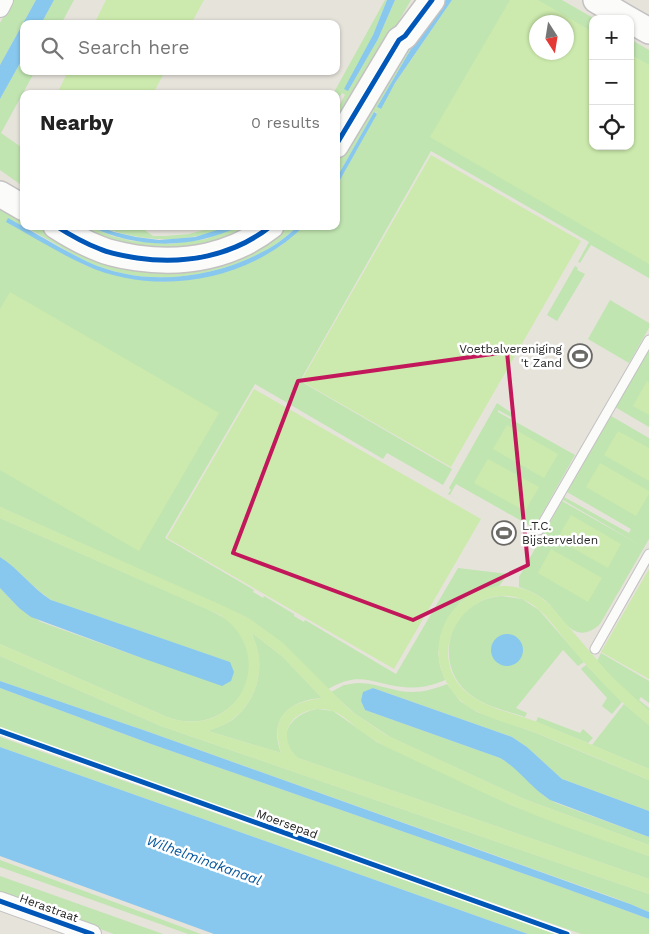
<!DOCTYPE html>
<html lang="en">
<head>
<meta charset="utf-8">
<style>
	:root { --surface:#fff; --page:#f6f6f6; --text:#222; --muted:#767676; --line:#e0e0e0 }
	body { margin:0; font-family:"Work Sans",sans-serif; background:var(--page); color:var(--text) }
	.controls { position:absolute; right:15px; top:15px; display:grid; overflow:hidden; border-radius:10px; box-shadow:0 1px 4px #0004 }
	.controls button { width:45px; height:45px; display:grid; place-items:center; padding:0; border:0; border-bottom:1px solid var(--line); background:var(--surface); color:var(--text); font:25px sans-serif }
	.compass { position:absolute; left:529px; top:15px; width:45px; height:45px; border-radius:50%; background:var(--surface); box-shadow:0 1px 4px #0004; rotate:168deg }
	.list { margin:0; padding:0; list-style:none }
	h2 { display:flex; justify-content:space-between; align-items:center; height:65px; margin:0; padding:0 20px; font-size:21px }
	h2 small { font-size:16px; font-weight:400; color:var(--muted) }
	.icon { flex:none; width:28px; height:28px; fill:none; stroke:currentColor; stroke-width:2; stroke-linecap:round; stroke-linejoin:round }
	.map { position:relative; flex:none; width:649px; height:934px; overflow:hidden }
	.search { position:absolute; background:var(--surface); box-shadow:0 1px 4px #0004; left:20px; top:20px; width:320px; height:55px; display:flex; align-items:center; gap:12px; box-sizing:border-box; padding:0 18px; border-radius:10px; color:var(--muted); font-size:19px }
	.panel { position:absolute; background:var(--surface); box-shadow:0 1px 4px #0004; left:20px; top:90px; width:320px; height:140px; border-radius:10px }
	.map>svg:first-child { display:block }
	.green { fill:#c0e5b1; fill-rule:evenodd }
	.pitch { fill:#cceaad; fill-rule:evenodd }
	.water { fill:#88c8ee }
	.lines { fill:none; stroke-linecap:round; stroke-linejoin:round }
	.lane-casing { stroke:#c3c1c2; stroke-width:11 }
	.street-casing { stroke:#c3c1c2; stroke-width:20 }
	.secondary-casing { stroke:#c3c1c2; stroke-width:28 }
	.lane { stroke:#fbfbfa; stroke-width:9 }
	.street { stroke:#fbfbfa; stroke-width:18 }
	.secondary { stroke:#fbfbfa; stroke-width:25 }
	.cycleway-casing { stroke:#fff; stroke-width:8 }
	.cycleway { stroke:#0057b8; stroke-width:5 }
	.marked { fill:none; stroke:#c2185b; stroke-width:4; stroke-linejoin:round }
	.labels { text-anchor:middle; stroke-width:5; stroke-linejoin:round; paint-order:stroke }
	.poi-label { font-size:12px; fill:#272727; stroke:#fff; text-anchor:end }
	.street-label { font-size:12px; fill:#272727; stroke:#fff }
	.water-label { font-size:14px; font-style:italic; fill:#04559e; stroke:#fff }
</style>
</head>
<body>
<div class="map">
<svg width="649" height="934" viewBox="0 0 649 934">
	<rect width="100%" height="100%" fill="#e6e3db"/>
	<g class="green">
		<path d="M13,0H36L0,65V23Z"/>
		<path d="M54,0H74L61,24H41Z"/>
		<path d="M385,0H387L373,35L348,91L378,39L395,0H411L336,129V112L345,95L342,93L336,103V94H333Z"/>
		<path d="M437,0H445L411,49L377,107L380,109L395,83L452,0H562L595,19H593V146H630V39L649,50V278L591,245L580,263L578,262L589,242L431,151L300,381L452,469L443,485L387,453L383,459L255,384L165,538L254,590L253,592L263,598L264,596L294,614V616L304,622L305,620L396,674L458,568L508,574L499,586L476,592L459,603L438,652L440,666L445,680C431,686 418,689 403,687C372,684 361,670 328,689C302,662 277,636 244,616L0,507V203L24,217V226H40L73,245L105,260L278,232L286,226H298C288,234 279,243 268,249C214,279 145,288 88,262C61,249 35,230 8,219L7,222L86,266L121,276L163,282L198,278L243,265L282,245L304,226H336V187L377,113L374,112L336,179V162L402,48ZM536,22H566V52H536Z"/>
		<path d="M24,56V71H35L1,133L24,149V187L0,170V99Z"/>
		<path d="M72,226H89L112,236L132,241L170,244L206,239L240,226H254L235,235L191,249L127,247Z"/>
		<path d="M99,226H139L153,236H165L189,234L219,226H230C186,244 143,243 99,226Z"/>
		<path d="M575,266L578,268L577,270L585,274L557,321L547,315Z"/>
		<path d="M610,300L649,323V328L629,363L588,339Z"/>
		<path d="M649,348V427L615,407Z"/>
		<path d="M497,403L513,414L511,417L498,410V412L575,455L534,528L456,484L450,495L491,518L448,494L451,490L449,488Z"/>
		<path d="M611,416L649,438V539L600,624C576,646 564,621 550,605C542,596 531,591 519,587V577L562,501L640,545L563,500L564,497L629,533L631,529L567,492Z"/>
		<path d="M0,518L205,608C217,614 229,619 237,629C275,677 224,739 167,717L0,644V588L19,608L41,622L139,657L230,681L233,672L229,662L53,601C33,589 20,570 0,557Z"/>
		<path d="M501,596L522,599L539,610L584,662L578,666L563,650L516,708L527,713L525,717C504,710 482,706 466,691C439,667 445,621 476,604C484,599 492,597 501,596Z"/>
		<path d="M252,633L282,656L322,698C289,700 268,719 281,753L208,731C214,728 222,726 229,722C248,710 261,685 259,662C259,652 255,643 252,633Z"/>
		<path d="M601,653L649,681V703L641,697L639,700L649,708V711L620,686L597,661Z"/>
		<path d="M0,656L161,726L649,894V912L615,898L149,732L0,681Z"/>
		<path d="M586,665L622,702L612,714L602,706L607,698L581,669Z"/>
		<path d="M357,683C373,683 386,688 400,691C417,694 432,690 447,684L460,701L477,712L536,733L649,780V811L562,779L527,747L512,737L373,688L364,692L361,701L365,710L500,758L513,766L544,796L556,803L649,837V845L524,799L390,737L354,713L331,692L344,685Z"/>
		<path d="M0,688L151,744L542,880L649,919V934H581L0,729Z"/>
		<path d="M624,704L649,725V769L592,745Z"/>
		<path d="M317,709L333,711L377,742L511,805L565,826L649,856V879L298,758C274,738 290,714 317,709Z"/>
		<path d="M538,717L580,733L583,729L593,738L588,743L536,722Z"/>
		<path d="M0,737L558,934H528L0,747Z"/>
		<path d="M0,860L201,934H188L0,867Z"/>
		<path d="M0,876L163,934H114L0,893Z"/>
	</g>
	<g class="pitch">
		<path d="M106,0H204L191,24H94Z"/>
		<path d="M510,0H538L593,32V146H630V54L649,65V264L430,137ZM536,22H566V52H536Z"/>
		<path d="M68,71H165L153,94H57Z"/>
		<path d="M431,155L581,241L451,467L301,381Z"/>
		<path d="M10,292L219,413L139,551L0,470V309Z"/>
		<path d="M647,381L649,383V415L633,406Z"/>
		<path d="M254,389L481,519L394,669L167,538Z"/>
		<path d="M507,425L558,454L544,478L493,449Z"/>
		<path d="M618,431L649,448V481L604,455Z"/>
		<path d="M488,459L539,487L525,511L474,483Z"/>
		<path d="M600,463L649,491V494L636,516L586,487Z"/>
		<path d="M0,507L228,608L250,619L283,643L351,711L386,735L524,799L649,845V856C609,842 567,828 528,812C482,793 438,771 393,750C382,745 371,738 361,731C351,724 341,712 329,710C309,705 281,718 288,743C290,749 293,754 298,758L649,879V894L161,726L0,656V644L167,717C236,743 281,656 220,615L0,518ZM252,633L282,656L322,698C287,703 270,715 281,753L208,731C215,728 223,726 230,721C251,707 262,681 259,656C258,648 254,640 252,633Z"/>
		<path d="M571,515L621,544L608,568L557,539Z"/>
		<path d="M551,549L602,578L588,602L538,573Z"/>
		<path d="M649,569V679L601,652Z"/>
		<path d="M503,586C522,586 536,592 550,605L610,675L649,711V725C622,704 598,679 576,653C562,638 545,609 526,601C473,576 421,648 464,690C484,709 515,713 540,723C577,738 613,754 649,769V780C611,764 574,748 536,733C513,724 478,717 460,700C439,680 432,649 445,623C456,600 478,587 503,586Z"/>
	</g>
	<g class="water">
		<path d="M36,0H54L41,24H24V56L0,99V65Z"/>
		<path d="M387,0H395L378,39L348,91L344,89L373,35Z"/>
		<path d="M445,0H452L395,83L381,109L377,107L411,49Z"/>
		<path d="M374,112L377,114L336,187V179Z"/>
		<path d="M8,218C34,232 61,249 88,262C145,288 214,279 268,249C279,243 289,234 298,226H304C249,281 158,297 87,266C60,254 32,236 6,222Z"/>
		<path d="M89,226H99L114,232L136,237L159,240L195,237L230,226H240C190,250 138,249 89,226Z"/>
		<path d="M0,557C19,569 32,588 51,600L230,662L234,672L231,681L222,686L139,657L31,617L19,608L0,588Z"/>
		<circle cx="507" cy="650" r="16"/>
		<path d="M0,681L149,732L630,904L649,912V919L542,880L151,744L0,688Z"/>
		<path d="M373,688L512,737L527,747L562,779L649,811V837L550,800C531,788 519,769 500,758L365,710L361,701L363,692Z"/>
		<path d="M0,747L528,934H214L0,856Z"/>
	</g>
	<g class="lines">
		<g class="lane-casing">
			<g id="lane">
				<path d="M539,530L649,340"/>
				<path d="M595,649L649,554"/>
			</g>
		</g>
		<g class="street-casing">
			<g id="street">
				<path d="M0,8L4,0"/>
				<path d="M0,901L92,934"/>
			</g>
		</g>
		<g class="secondary-casing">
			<g id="secondary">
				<path d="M596,0L628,19"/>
				<path d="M630,20L649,31"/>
				<path d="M336,145L399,40L405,36L432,0"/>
				<path d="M0,194L24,208"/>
				<path d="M56,226C70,235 84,243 100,249C111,254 125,256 137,258C185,265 233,256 271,226"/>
			</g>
		</g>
		<use href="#lane" class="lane"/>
		<use href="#street" class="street"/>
		<use href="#secondary" class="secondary"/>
		<g class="cycleway-casing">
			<g id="cycleway">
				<path d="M336,145L399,40L405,36L432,0"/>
				<path d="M56,226C70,235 84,243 100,249C111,254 125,256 137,258C185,265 233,256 271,226"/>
				<path d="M0,731L567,934"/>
				<path d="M0,901L92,934"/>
			</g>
		</g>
		<use href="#cycleway" class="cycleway"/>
	</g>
	<path class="marked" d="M507,352L528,565L413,620L233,553L298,381Z"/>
	<defs>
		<g id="stadium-ring" transform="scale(1.25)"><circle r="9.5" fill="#fff" stroke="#6a6966" stroke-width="1.5"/><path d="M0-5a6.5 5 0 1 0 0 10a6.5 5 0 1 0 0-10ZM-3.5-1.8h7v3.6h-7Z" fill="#6a6966"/></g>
	</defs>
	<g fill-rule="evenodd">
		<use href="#stadium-ring" x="580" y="356"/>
		<use href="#stadium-ring" x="504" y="533"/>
	</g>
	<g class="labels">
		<g class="poi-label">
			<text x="562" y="353">Voetbalvereniging<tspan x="562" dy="14">'t Zand</tspan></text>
			<text x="522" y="530" text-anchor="start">L.T.C.<tspan x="522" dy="14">Bijstervelden</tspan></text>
		</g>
		<g class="street-label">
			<text transform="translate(287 824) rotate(20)" y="4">Moersepad</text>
			<text transform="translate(49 908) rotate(20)" y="4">Herastraat</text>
		</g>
		<g class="water-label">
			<text transform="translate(204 860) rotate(20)" y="5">Wilhelminakanaal</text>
		</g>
	</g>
</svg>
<div class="controls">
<button>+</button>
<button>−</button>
<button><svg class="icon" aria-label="locate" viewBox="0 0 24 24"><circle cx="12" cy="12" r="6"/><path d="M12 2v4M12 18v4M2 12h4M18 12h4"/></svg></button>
</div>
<svg class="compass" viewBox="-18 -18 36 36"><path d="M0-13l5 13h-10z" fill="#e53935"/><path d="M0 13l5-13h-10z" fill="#767676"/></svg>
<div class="search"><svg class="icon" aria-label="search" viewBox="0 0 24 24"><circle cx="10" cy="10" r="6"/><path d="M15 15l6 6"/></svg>Search here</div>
<section class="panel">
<h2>Nearby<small>0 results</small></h2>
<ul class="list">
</ul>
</section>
</div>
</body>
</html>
